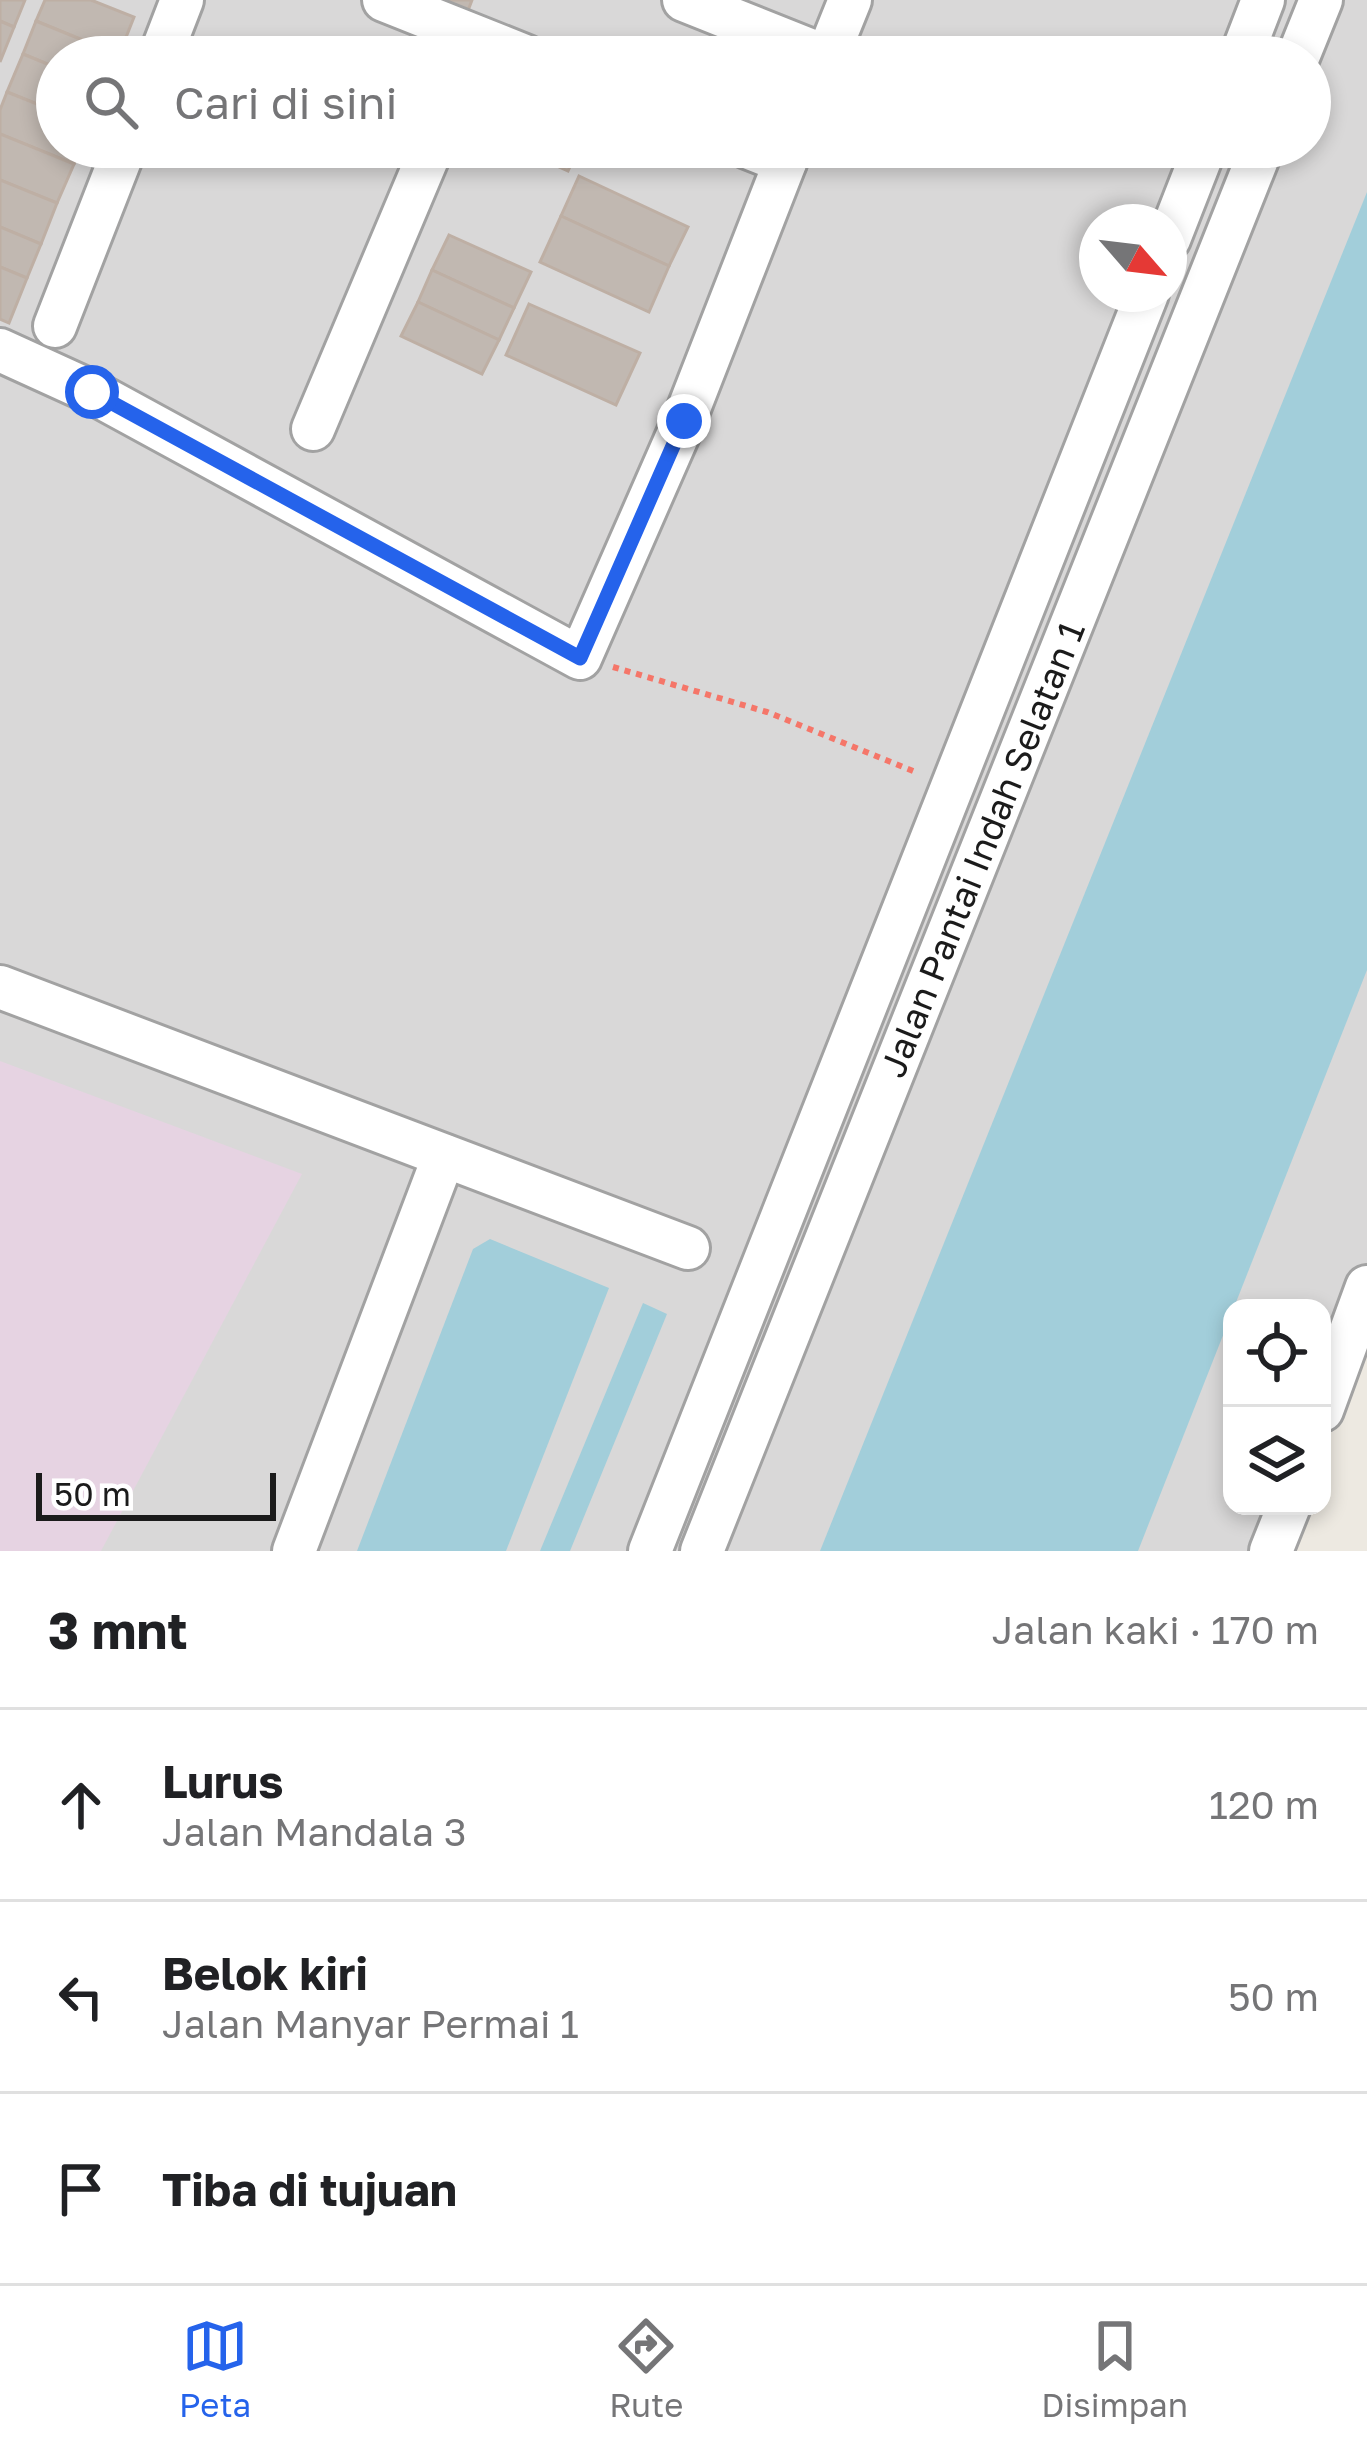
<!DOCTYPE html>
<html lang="id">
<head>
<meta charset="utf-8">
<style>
	:root { --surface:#fff; --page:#f2f2f2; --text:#202124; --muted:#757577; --line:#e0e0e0; --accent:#2563eb }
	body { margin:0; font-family:"Golos Text",sans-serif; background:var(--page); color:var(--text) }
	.controls { position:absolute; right:36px; bottom:36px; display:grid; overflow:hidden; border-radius:24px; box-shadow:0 6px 18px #0003 }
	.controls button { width:108px; height:108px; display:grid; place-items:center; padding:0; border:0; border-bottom:3px solid var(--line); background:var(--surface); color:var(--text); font:60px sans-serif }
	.compass { position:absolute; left:1079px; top:204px; width:108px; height:108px; border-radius:50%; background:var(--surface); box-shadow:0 6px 18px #0003; rotate:118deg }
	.scale { position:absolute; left:36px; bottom:30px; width:240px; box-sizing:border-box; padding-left:12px; border:6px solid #1b1b1b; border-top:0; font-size:33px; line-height:42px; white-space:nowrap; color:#1b1b1b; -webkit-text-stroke:9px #fff; paint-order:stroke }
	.stop { position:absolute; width:36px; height:36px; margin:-27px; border:9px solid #2563eb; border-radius:50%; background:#fff }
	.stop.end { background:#2563eb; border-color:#fff; box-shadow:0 3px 12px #0008 }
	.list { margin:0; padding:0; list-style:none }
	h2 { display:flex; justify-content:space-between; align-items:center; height:156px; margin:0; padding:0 48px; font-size:51px }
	h2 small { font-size:39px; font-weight:400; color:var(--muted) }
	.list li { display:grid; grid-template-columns:78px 1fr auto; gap:36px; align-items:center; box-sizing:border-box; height:192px; padding:0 48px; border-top:3px solid var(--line) }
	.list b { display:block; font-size:45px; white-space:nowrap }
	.list p { margin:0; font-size:39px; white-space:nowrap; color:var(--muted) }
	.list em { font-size:39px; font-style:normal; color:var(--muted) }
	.icon { flex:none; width:66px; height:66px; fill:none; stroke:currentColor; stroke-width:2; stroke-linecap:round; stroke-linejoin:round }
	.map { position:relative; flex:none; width:1367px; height:1551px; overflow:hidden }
	.search { position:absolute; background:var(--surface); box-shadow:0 6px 18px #0003; left:36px; right:36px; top:36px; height:132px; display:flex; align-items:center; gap:30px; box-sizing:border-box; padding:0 42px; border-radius:66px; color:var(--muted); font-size:45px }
	.sheet { height:732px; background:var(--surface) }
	nav { display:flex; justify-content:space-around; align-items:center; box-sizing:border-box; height:168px; border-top:3px solid var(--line); background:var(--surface); font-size:33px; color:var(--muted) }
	nav a { display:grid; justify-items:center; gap:6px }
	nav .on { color:var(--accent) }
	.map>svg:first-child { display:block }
	.residential { fill:#d9d8d8; fill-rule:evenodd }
	.industrial { fill:#e6d3e2 }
	.water { fill:#a2ceda }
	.building { fill:#c1b8b1; stroke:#beafa4; stroke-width:3 }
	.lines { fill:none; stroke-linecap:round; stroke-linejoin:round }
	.minor-casing { stroke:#a2a2a2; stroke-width:48 }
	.path { stroke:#f57669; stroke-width:6; stroke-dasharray:6 6; stroke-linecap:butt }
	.minor { stroke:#fff; stroke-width:42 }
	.route { stroke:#2563eb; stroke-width:15 }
	.labels { text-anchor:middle; stroke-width:9; stroke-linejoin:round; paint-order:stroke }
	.street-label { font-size:36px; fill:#1b1b1b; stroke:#fff }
</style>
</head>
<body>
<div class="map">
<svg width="1367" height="1551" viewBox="0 0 1367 1551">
	<rect width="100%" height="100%" fill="#ede9e1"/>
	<path class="residential" d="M0,0H1367V1277L1322,1389V1308H1232V1506H1275L1256,1551H0ZM57,57H1310V147H57ZM1097,222H1169V294H1097Z"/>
	<path class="industrial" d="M0,1061L302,1174L101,1551H0Z"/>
	<g class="water">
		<path d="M1367,192V970L1138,1551H820Z"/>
		<path d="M490,1239L609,1288L506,1551H357L473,1249Z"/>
		<path d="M643,1303L667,1314L570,1551H540Z"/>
	</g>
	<g class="building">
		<path d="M0,0H25L14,27L0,21Z"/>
		<path d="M45,0H91L134,17L119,55L36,21Z"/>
		<path d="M450,0H472L466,16L447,8Z"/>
		<path d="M0,21L14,27L0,62Z"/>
		<path d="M36,21L119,55L118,57H57V68L23,54Z"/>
		<path d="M23,54L57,68V112L7,92Z"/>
		<path d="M7,92L57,112V147H81L74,164L0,134V110Z"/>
		<path d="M0,134L74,164L57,203L0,180Z"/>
		<path d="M515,147H579L568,171Z"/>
		<path d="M579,176L688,227L669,266L561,216Z"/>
		<path d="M0,180L57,203L41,244L0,227Z"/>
		<path d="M561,216L669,266L649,312L540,262Z"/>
		<path d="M0,227L41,244L27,278L0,267Z"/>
		<path d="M449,235L531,272L514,308L432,270Z"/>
		<path d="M0,267L27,278L9,323L0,319Z"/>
		<path d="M432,270L514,308L499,340L418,302Z"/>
		<path d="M418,302L499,340L482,374L401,336Z"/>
		<path d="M529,304L640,353L616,405L506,355Z"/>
	</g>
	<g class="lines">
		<g class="minor-casing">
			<g id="minor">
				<path d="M384,0L527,57"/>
				<path d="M684,0L827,57"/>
				<path d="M160,57L182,0"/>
				<path d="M827,57L850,0"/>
				<path d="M1241,57L1263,0"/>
				<path d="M1298,57L1321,0"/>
				<path d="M747,147L785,162"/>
				<path d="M1169,239L1205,147"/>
				<path d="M55,326L125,147"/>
				<path d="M0,350L92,392L580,658L684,421L791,147"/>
				<path d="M313,429L432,147"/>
				<path d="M0,987L688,1248"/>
				<path d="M1322,1410L1367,1287"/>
				<path d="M294,1551L444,1156"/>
				<path d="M650,1551L1147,294"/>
				<path d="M702,1551L1262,147"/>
				<path d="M1271,1551L1289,1506"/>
			</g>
		</g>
		<path class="path" d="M613,667L767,712L918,773"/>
		<use href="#minor" class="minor"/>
	</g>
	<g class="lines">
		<path class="route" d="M92,392L580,658L684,421"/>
	</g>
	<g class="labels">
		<g class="street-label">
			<text transform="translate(982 849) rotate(-68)" y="13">Jalan Pantai Indah Selatan 1</text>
		</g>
	</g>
</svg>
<div class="controls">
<button><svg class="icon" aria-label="locate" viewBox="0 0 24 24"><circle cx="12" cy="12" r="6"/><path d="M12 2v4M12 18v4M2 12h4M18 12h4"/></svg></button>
<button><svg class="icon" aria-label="layers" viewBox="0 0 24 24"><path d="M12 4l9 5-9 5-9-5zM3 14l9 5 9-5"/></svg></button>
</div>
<svg class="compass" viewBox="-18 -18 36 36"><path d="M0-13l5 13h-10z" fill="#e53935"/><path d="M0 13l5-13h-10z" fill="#757577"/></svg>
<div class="scale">50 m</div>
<div class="stop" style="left:92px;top:392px"></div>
<div class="stop end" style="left:684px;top:421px"></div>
<div class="search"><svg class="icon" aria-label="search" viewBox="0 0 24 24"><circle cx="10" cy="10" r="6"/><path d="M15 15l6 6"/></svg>Cari di sini</div>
</div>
<section class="sheet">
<h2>3 mnt<small>Jalan kaki · 170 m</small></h2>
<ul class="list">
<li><svg class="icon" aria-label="ahead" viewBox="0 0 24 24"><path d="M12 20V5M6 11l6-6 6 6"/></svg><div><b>Lurus</b><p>Jalan Mandala 3</p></div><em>120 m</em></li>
<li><svg class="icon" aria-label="left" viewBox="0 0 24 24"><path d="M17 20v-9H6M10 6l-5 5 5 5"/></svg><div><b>Belok kiri</b><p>Jalan Manyar Permai 1</p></div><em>50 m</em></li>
<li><svg class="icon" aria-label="arrive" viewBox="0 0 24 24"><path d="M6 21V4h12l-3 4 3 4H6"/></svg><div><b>Tiba di tujuan</b></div></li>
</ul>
</section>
<nav>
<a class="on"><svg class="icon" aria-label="map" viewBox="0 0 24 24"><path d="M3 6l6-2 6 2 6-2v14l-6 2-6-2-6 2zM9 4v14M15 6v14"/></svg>Peta</a>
<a><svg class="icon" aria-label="directions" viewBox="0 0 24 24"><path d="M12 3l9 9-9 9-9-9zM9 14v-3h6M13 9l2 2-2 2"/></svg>Rute</a>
<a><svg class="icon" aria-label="saved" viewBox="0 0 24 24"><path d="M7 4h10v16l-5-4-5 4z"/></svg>Disimpan</a>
</nav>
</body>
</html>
